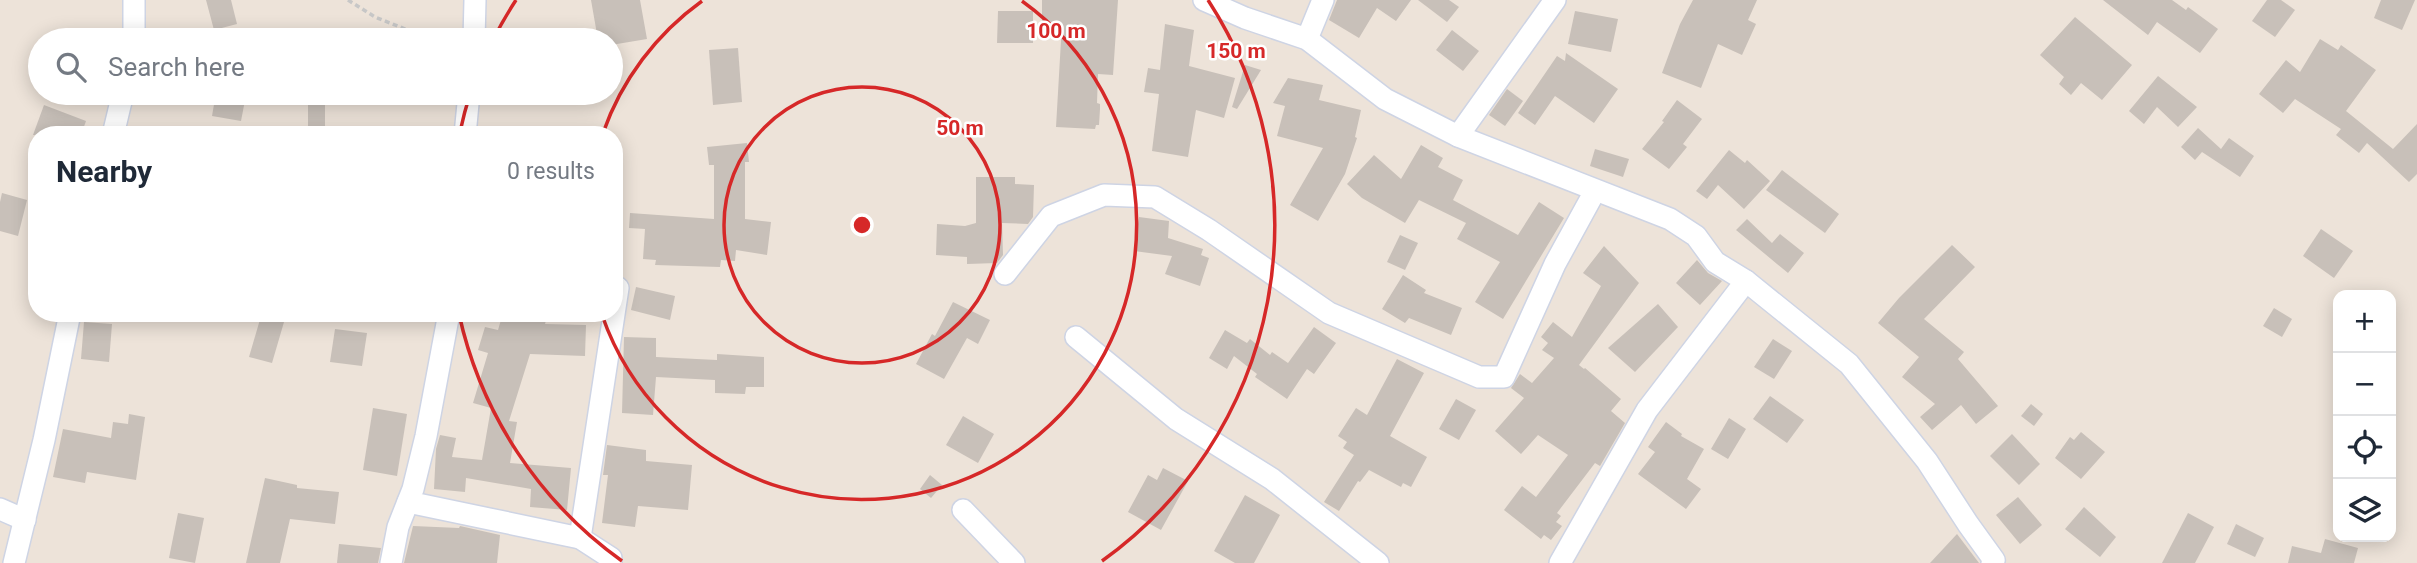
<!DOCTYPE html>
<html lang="en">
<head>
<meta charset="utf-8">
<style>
	:root { --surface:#fff; --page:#f2f2f3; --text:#1f2937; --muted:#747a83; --line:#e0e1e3 }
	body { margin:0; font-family:Roboto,sans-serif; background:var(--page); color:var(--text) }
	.controls { position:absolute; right:21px; bottom:21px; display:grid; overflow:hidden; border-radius:14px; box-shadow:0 4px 18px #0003 }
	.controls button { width:63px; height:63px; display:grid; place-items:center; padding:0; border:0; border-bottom:2px solid var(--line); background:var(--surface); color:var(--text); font:35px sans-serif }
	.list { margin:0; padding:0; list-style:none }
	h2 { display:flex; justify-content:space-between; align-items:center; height:91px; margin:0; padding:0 28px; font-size:30px }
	h2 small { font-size:23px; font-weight:400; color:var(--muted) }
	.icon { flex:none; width:38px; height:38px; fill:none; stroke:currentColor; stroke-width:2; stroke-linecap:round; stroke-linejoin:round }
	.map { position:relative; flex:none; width:2417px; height:563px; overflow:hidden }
	.search { position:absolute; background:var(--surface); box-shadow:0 4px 18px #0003; left:28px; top:28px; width:595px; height:77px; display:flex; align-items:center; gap:18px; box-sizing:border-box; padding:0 24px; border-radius:38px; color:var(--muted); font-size:26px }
	.panel { position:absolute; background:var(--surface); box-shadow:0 4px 18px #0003; left:28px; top:126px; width:595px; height:196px; border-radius:28px }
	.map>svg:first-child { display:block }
	.building { fill:#c8c0b9 }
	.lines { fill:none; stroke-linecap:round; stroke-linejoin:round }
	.street-casing { stroke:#ced4e4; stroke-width:24 }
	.path { stroke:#c7c7c7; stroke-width:3.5; stroke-dasharray:5 3.5; stroke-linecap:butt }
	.street { stroke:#fff; stroke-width:21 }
	.ring { fill:none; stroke:#d62828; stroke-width:3.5 }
	.centre { fill:#d62828; stroke:#fff; stroke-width:3.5 }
	.ring-label { font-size:21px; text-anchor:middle; font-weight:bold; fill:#d62828; stroke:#fff; stroke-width:5; stroke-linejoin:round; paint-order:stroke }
</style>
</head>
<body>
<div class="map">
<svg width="2417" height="563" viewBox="0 0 2417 563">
	<rect width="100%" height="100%" fill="#ede3d9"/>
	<g class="building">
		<path d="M206,0H231L237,24L214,30Z"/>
		<path d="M591,0H640L647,39L611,45V40H598Z"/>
		<path d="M1042,0H1118L1113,75L1098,74L1097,103L1100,104V109L1099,125H1096L1095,129L1056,127L1062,23H1042Z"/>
		<path d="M1337,0H1411L1396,21L1377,8L1359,38L1329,20Z"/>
		<path d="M1418,0H1449L1459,7L1447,22Z"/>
		<path d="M1693,0H1757L1748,20L1756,24L1742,55L1718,44L1701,88L1662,73L1680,24Z"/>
		<path d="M2103,0H2172L2186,10L2188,7L2218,29L2200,53L2157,22L2148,35Z"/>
		<path d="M2267,0H2281L2295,10L2275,37L2252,21Z"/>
		<path d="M2381,0H2415L2402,30L2374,18Z"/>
		<path d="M998,11H1033V43H997Z"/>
		<path d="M1575,11L1618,19L1611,52L1568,44Z"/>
		<path d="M2075,17L2132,65L2102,100L2081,83L2071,95L2059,84L2064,77L2040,55Z"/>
		<path d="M1165,24L1194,30L1189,66L1235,78L1224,118L1196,110L1188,157L1152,151L1159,94L1144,92L1148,68L1160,70Z"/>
		<path d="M1452,30L1479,51L1463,71L1436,50Z"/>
		<path d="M2320,39L2338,50L2341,45L2376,70L2346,111L2393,149L2417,124V174L2409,182L2367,143L2359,153L2336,135L2341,129L2295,99L2283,113L2259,94L2286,60L2300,72Z"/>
		<path d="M738,48L742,102L713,105L709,50Z"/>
		<path d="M1566,53L1618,89L1594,123L1555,96L1535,125L1518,113L1557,56L1565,61Z"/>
		<path d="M1245,65L1261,70L1237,109L1232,107Z"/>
		<path d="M2158,76L2197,107L2178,127L2157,107L2144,124L2129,111Z"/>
		<path d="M1288,78L1323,85L1319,100L1361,110L1355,137L1357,138L1345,174L1318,221L1290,205L1323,148L1277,136L1285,106L1273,103Z"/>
		<path d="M1507,89L1523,101L1505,126L1489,115Z"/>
		<path d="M216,93L246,95L241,121L212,116Z"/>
		<rect x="308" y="93" width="17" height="38"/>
		<path d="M1677,100L1702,119L1683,144L1687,147L1669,169L1642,149L1664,122L1662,121Z"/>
		<path d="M44,105L86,121L81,135H33Z"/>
		<path d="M2198,128L2221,149L2229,138L2254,156L2240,177L2202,152L2195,160L2181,147Z"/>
		<path d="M747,143L749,162H745V219L771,222L767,255L736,250L735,261L721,260L720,267L655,265L656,260L643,259L645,229L629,228L630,213L714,219V165H709L707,147Z"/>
		<path d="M1421,145L1443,158L1438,167L1463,180L1453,200L1518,235L1539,202L1564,218L1503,319L1475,302L1500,262L1457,239L1466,223L1419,200L1405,223L1362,198L1347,184L1374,155L1401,179Z"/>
		<path d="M1595,149L1629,159L1623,177L1590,166Z"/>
		<path d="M1729,150L1745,163L1747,160L1770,181L1744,209L1718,185L1707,199L1696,191Z"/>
		<path d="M1782,170L1839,214L1825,233L1766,190Z"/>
		<path d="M976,177H1015V184L1034,185L1033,217L1028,224L1002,223L1003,255L997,263L967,264V257L936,255L937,224L965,226L976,223Z"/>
		<path d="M2,193L27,200L18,236L0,231V202Z"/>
		<path d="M1139,217L1169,221L1168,238L1203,249L1201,255L1209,258L1200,286L1165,274L1172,256L1134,251Z"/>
		<path d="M1747,219L1772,243L1780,234L1804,253L1788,273L1736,230Z"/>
		<path d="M2321,229L2353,251L2334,278L2303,256Z"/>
		<path d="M1400,235L1418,243L1405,270L1387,262Z"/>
		<path d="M1952,245L1975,267L1924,319L1964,352L1958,359L1998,406L1976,424L1961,405L1932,430L1920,417L1935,404L1902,377L1919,357L1878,323L1899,298Z"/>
		<path d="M1604,246L1639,283L1579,365L1584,369L1585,368L1621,399L1611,411L1625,423L1600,466L1595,463L1557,513L1561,516L1556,522L1562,526L1551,540L1544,535L1541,539L1504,510L1522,486L1536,497L1568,455L1538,435L1521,454L1495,431L1524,398L1511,388L1520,374L1532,383L1554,358L1542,350L1548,343L1541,337L1553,322L1572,337L1601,286L1583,273Z"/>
		<path d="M1697,260L1708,273L1722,281L1700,305L1676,283Z"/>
		<path d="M1403,275L1426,290L1424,293L1462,308L1451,335L1409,318L1405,323L1382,309Z"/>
		<path d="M636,287L675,296L670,320L631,310Z"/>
		<path d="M953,302L990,320L978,344L967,338L944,379L916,364L932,334L935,336Z"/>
		<path d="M1658,304L1678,327L1635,372L1608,348Z"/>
		<path d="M2274,308L2292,319L2282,337L2263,326Z"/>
		<path d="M503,313H548L545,324L586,325L585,356L530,354L509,421L517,422L510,463L571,468L567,510L530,507L531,489L466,478L465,492L434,489L436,449L440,435L456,438L452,457L482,460L491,408L473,403L488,353L478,350L485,327L498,330Z"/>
		<path d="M261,316L284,322L272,363L249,357Z"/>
		<path d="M84,322L112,324L109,362L81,359Z"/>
		<path d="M1314,327L1336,343L1314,374L1307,369L1287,399L1255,377L1257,374L1234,356L1227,369L1209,358L1225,330L1247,343L1250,339L1270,355L1272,352L1288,363Z"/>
		<path d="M335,329L367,333L362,366L330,362Z"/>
		<path d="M624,337L656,338V357L717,360V354L764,357V387H746L745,394L715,393V380L656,377L653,415L622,413Z"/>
		<path d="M1773,339L1792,351L1774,379L1754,367Z"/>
		<path d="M1397,359L1424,373L1390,436L1427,457L1411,487L1403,483L1401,487L1369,470L1360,482L1358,481L1339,511L1324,502L1354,455L1343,448L1347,442L1338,436L1356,408L1367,415Z"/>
		<path d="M1770,396L1804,420L1787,443L1753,419Z"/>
		<path d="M1456,399L1476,410L1459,440L1439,429Z"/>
		<path d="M2031,404L2043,414L2034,426L2021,416Z"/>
		<path d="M373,408L407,414L397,476L363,470Z"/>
		<path d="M129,414L145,417L136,480L87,472L85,483L53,477L63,429L111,438L113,422L128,424Z"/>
		<path d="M963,416L994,434L978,463L946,445Z"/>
		<path d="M1729,418L1746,429L1728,459L1711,449Z"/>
		<path d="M1666,422L1682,434L1681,436L1704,449L1687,479L1701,489L1686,509L1638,474L1655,452L1648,447Z"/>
		<path d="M2081,432L2105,452L2081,479L2055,458L2070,437L2074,440Z"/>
		<path d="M2012,434L2040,464L2019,485L1990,456Z"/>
		<path d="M607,445L646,450V461L692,465L688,510L638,506L635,527L602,523L608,475H603Z"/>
		<path d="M1163,468L1188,481L1161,530L1128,512L1148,475L1157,480Z"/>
		<path d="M930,475L942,485L931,498L920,489Z"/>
		<path d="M265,478L297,485V488L339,492L335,524L290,519L280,563H246Z"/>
		<path d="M1245,495L1280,515L1254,563H1235L1214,551Z"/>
		<path d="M2018,497L2042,525L2020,544L1996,515Z"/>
		<path d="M2084,507L2116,537L2100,557L2065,529Z"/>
		<path d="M178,513L204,518L195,563L169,558Z"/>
		<path d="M2188,513L2214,527L2195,563H2162Z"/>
		<path d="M2236,524L2264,538L2255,557L2227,544Z"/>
		<path d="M413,526L459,528L460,526L500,535L497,563H404Z"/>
		<path d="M1957,534L1979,563H1930Z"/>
		<path d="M2325,539L2358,548L2354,563H2288L2292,546L2321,553Z"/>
		<path d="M339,544L381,548L378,563H337Z"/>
	</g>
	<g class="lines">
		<g class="street-casing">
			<g id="street">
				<path d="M1204,0L1245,18L1307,39L1385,99L1458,136L1670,219L1696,236L1715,262L1746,281L1849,364L1927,461L1968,524L1994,560L1992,563"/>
				<path d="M1307,39L1323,0"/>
				<path d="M134,40V0"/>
				<path d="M474,40L475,0"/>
				<path d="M113,135L123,93"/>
				<path d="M465,135L469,93"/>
				<path d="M1458,136L1555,0"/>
				<path d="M1005,274L1051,216L1104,195L1155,197L1209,230L1329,313L1479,377H1504L1555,264L1595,191"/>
				<path d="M1076,337L1176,419L1272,479L1378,563"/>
				<path d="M408,502L580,538L611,558V563"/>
				<path d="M0,509L25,520"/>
				<path d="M963,510L1014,563"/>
				<path d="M580,538L618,288"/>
				<path d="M14,563L44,440L70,313"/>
				<path d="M391,563L398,527L413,489L426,436L449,313"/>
				<path d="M1560,563L1647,410L1746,281"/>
			</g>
		</g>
		<path class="path" d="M348,0L375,17L420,35L451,40"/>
		<use href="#street" class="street"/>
	</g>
	<g class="ring">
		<circle cx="862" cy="225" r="138"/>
		<path d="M603 133A275 275 0 0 1 702 1M1022 1A275 275 0 1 1 602 315"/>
		<path d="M622 561A413 413 0 0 1 459 314M460 132A413 413 0 0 1 470 94M494 38A413 413 0 0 1 516 0M1208 0A413 413 0 0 1 1102 561"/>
	</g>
	<circle cx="862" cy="225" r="10" class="centre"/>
	<g class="ring-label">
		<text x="1056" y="38">100 m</text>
		<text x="1236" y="58">150 m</text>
		<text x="960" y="135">50 m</text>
	</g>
</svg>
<div class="controls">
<button>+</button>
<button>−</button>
<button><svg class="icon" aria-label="locate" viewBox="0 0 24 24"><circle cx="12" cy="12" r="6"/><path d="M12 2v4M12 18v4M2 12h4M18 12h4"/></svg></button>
<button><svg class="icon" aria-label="layers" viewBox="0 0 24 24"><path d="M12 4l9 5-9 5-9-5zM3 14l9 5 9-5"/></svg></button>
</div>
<div class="search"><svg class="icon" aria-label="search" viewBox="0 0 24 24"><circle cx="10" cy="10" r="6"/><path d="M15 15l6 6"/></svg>Search here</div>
<section class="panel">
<h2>Nearby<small>0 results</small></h2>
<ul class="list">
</ul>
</section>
</div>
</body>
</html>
